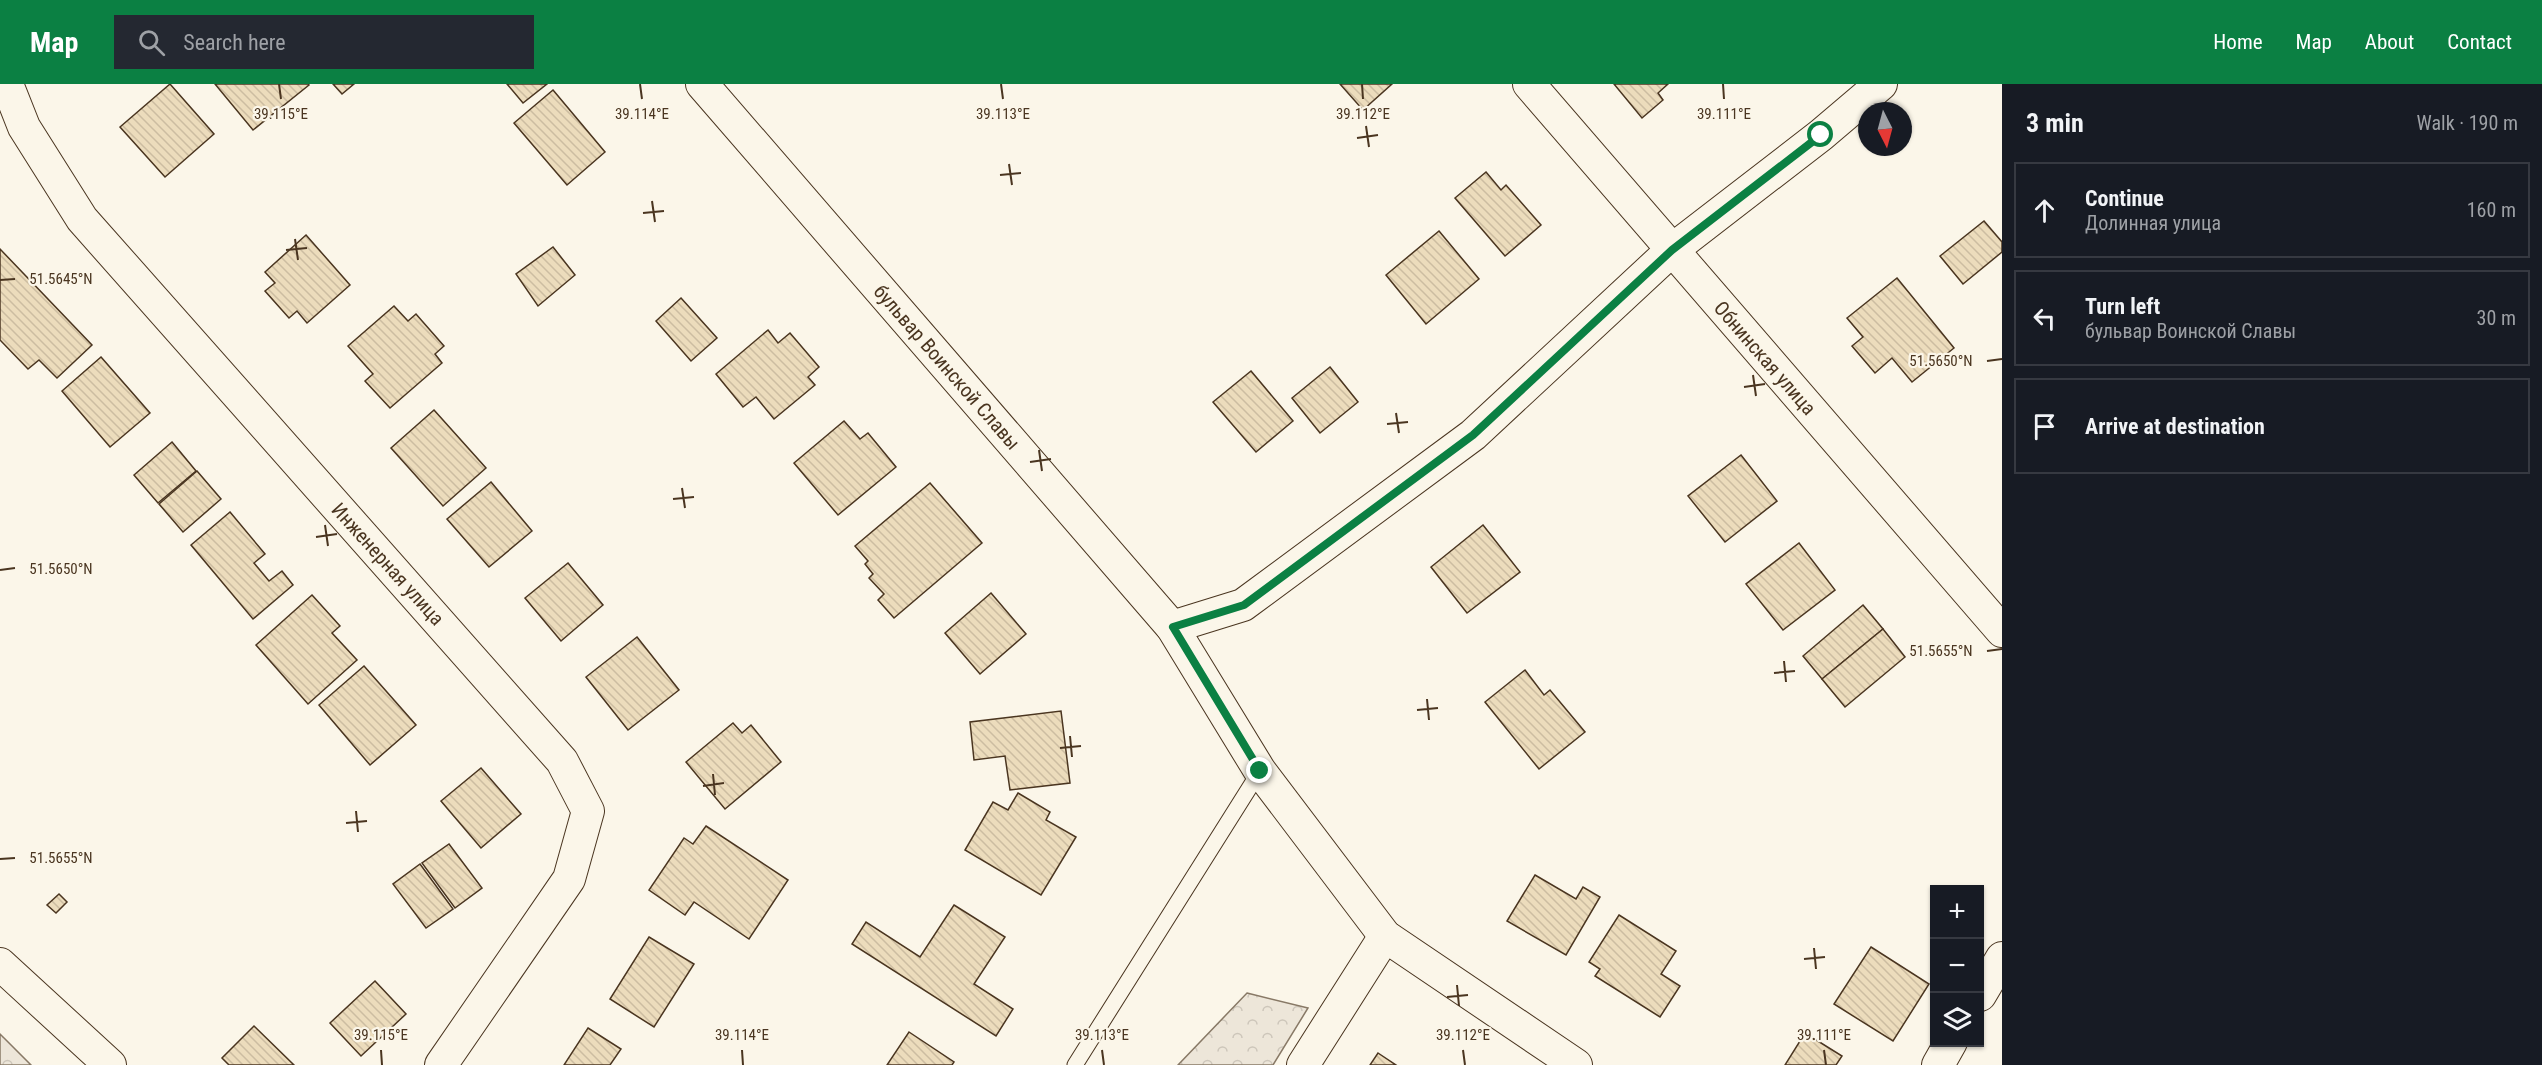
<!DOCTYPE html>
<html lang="en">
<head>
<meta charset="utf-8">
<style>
	:root { --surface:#171b24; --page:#242831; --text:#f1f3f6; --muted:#9ea1a6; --line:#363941; --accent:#0b8043 }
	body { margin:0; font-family:"Roboto Condensed",sans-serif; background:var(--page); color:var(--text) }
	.controls { position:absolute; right:18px; bottom:18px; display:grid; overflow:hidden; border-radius:0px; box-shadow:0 2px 4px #0004 }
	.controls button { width:54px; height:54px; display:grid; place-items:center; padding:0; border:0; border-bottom:2px solid var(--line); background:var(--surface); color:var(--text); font:30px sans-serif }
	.compass { position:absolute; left:1858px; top:18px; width:54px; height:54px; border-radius:50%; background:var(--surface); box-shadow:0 2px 4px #0004; rotate:174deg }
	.stop { position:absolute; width:18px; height:18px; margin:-14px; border:4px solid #0b8043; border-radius:50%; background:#fff }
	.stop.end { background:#0b8043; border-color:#fff; box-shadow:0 2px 6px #0008 }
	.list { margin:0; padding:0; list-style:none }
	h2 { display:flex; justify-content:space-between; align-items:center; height:78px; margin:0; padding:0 24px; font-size:26px }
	h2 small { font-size:20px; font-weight:400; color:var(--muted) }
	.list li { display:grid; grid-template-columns:39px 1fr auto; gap:18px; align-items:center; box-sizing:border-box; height:96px; margin:0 12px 12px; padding:0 12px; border:2px solid var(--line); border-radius:0px }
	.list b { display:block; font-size:22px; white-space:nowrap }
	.list p { margin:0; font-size:20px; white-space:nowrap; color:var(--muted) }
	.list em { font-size:20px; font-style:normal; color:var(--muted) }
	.icon { flex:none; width:33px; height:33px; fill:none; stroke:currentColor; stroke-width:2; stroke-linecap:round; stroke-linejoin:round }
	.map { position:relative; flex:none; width:2002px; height:981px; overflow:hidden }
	header { display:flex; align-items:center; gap:36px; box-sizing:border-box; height:84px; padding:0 30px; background:var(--accent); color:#fff }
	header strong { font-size:28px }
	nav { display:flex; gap:33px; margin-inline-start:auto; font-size:21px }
	.search { width:420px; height:54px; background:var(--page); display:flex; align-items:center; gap:15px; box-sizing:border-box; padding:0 21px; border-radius:0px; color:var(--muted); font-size:22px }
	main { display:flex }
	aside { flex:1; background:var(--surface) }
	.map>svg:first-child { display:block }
	.forest { fill:url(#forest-crowns); stroke:#887966; stroke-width:1.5 }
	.building { fill:url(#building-back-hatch); stroke:#4a3520; stroke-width:1.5 }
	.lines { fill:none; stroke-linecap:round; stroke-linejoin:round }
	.service-casing { stroke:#4a3520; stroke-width:17 }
	.minor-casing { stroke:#4a3520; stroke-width:34 }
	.service { stroke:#fbf6e9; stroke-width:15 }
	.minor { stroke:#fbf6e9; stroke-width:32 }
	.route { stroke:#0b8043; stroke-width:8 }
	.ticks { fill:none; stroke:#4a3520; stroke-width:2 }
	.labels { text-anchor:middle; stroke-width:4.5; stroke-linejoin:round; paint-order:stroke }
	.street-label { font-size:20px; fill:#4a3520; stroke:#fbf6e9 }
	.ticks-label { font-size:15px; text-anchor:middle; fill:#4a3520; stroke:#fbf6e9; stroke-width:4.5; stroke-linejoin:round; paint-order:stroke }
</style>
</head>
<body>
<header>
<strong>Map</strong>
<div class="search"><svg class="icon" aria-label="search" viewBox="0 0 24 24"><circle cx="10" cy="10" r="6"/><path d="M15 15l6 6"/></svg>Search here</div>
<nav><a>Home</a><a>Map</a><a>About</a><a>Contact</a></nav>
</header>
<main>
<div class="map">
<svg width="2002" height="981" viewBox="0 0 2002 981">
	<defs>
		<pattern id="forest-crowns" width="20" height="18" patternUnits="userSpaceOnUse" patternTransform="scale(1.5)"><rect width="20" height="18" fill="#ede6d9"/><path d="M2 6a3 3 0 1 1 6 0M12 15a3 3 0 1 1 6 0" fill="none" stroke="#cdc6ba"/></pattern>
		<pattern id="building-back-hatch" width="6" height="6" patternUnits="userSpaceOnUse" patternTransform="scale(1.5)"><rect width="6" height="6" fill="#ecdcbc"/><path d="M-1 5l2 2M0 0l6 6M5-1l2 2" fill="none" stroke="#ccbda1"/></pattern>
	</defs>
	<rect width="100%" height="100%" fill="#fbf6e9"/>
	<g class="forest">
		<path d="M1247,909L1308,924L1273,981H1178Z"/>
		<path d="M0,950L31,981H0Z"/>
	</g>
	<g class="building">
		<path d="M170,0L214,50L165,93L120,43Z"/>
		<path d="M215,0H308L309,1L253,46Z"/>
		<path d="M333,0H354L342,10Z"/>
		<path d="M507,0H547L523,19Z"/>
		<path d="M1340,0H1392L1363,26Z"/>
		<path d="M1614,0H1668L1658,9L1663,16L1642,34Z"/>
		<path d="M553,6L605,68L567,101L514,39Z"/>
		<path d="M1486,88L1501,106L1506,101L1541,141L1505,172L1455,114Z"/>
		<path d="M1984,137L2002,158V168L1963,200L1940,172Z"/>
		<path d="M1439,147L1479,195L1426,240L1386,191Z"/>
		<path d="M306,151L350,201L307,239L297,227L289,234L265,207L275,199L265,188Z"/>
		<path d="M553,163L575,191L538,222L516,190Z"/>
		<path d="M0,165L92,261L57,294L39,276L28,285L0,256Z"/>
		<path d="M1897,194L1954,264L1912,298L1892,274L1875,289L1852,262L1863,253L1847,234Z"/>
		<path d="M681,214L717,254L691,277L656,237Z"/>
		<path d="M394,222L408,237L416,230L444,262L435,270L442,279L390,324L365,297L373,290L348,262Z"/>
		<path d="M768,246L778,259L790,249L819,283L808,293L815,301L774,335L756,313L743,323L716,290Z"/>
		<path d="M101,273L150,329L110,363L62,307Z"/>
		<path d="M1330,283L1358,318L1320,349L1292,314Z"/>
		<path d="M1251,287L1293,337L1256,368L1213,318Z"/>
		<path d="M434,326L486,384L443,422L391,364Z"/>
		<path d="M844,337L860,355L868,349L896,383L838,431L794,379Z"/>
		<path d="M172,358L196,387L158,419L134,391Z"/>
		<path d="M1741,371L1777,417L1725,458L1688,412Z"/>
		<path d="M197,387L221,415L183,448L159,420Z"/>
		<path d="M491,398L532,447L489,483L447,435Z"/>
		<path d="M930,399L982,459L894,534L878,516L884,510L869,494L873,490L865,480L868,477L855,462Z"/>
		<path d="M230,428L265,470L254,479L269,497L282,487L293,501L253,535L191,461Z"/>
		<path d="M1483,441L1520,488L1467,529L1431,483Z"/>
		<path d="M1799,459L1835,506L1783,546L1746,500Z"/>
		<path d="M568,479L603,521L561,557L525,514Z"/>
		<path d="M991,509L1026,550L980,590L945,549Z"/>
		<path d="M312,511L340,542L332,549L357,576L308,620L256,561Z"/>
		<path d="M1863,521L1883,545L1822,595L1803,572Z"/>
		<path d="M1883,545L1905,573L1845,623L1822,595Z"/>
		<path d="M637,553L679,606L628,646L586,593Z"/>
		<path d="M364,582L416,641L370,681L319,621Z"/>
		<path d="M1525,586L1544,611L1550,606L1585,648L1539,685L1485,618Z"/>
		<path d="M1061,627L1070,699L1010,706L1005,672L974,676L970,638Z"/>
		<path d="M733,639L742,649L751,641L781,678L725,725L686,678Z"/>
		<path d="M481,684L521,730L481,764L441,717Z"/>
		<path d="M1018,709L1050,728L1046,736L1076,753L1041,811L965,766L993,718L1008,726Z"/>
		<path d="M706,742L788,796L749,855L694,818L685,831L649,806L684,754L693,760Z"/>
		<path d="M449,760L482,804L455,824L422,779Z"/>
		<path d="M420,780L453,825L426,844L393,800Z"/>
		<path d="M1535,791L1576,815L1583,803L1600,813L1566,871L1507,837Z"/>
		<path d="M59,810L67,818L56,829L47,821Z"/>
		<path d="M954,821L1005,853L974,900L1013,925L996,952L852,860L866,838L920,873Z"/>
		<path d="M1619,831L1676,867L1661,890L1680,902L1660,933L1595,892L1600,885L1589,878Z"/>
		<path d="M649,853L694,880L654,943L610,915Z"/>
		<path d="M1871,863L1929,900L1893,957L1834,920Z"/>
		<path d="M375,897L406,930L361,972L330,939Z"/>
		<path d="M254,942L294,981H229L222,974Z"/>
		<path d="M588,944L621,965L610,981H564Z"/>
		<path d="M909,948L954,978L952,981H887Z"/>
		<path d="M1805,949L1842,972L1836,981H1785Z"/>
		<path d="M1378,969L1396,981H1370Z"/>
	</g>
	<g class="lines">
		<g class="service-casing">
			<path id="service" d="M1075,981L1260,687"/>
		</g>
		<g class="minor-casing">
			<g id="minor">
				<path d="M7,0L24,43L82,135L562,677L588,727L569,795L441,981"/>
				<path d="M702,0L1172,543L1260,687L1385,852L1576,981"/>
				<path d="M1529,0L2002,547"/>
				<path d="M1172,543L1243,521L1473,351L1672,166L1821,51L1881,0"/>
				<path d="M0,880L110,981"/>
				<path d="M1980,911L2002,874"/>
				<path d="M1303,981L1385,852"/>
				<path d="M1938,981L1951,958"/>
			</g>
		</g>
		<use href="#service" class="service"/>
		<use href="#minor" class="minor"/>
	</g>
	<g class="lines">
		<path class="route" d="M1260,687L1173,543L1244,521L1473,351L1672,166L1821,51"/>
	</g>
	<path class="ticks" d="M279,0L281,15M640,0L642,15M1001,0L1003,15M1362,0L1363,15M1723,0L1724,15M1366,42L1369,63M1357,54L1378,51M1009,80L1012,101M1000,91L1021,89M652,117L655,138M643,129L664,127M295,155L298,176M286,166L307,164M0,196L15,195M1987,277L2002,275M1753,291L1756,312M1744,303L1765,300M1396,329L1399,349M1387,340L1408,338M1039,366L1042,387M1030,378L1051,375M682,404L685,424M673,415L694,413M325,441L328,462M316,453L337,450M0,486L15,484M1987,567L2002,565M1784,577L1786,598M1774,589L1795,587M1427,615L1429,636M1417,626L1438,624M1070,652L1072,673M1060,664L1081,662M713,690L715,711M703,702L724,699M356,727L358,748M346,739L367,737M0,775L15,774M1814,864L1816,885M1804,875L1825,873M1457,901L1459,922M1447,913L1468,911M381,966L382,981M742,966L743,981M1102,966L1104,981M1463,966L1465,981M1824,966L1826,981"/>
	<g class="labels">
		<g class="street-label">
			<text transform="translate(1765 274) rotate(49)" y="7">Обнинская улица</text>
			<text transform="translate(947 283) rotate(49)" y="7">бульвар Воинской Славы</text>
			<text transform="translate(388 480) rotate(48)" y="7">Инженерная улица</text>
		</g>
	</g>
	<g class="ticks-label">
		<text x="281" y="35">39.115°E</text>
		<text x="642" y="35">39.114°E</text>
		<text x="1003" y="35">39.113°E</text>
		<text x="1363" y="35">39.112°E</text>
		<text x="1724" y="35">39.111°E</text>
		<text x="61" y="200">51.5645°N</text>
		<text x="1941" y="282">51.5650°N</text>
		<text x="61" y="490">51.5650°N</text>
		<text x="1941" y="572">51.5655°N</text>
		<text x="61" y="779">51.5655°N</text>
		<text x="381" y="956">39.115°E</text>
		<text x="742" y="956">39.114°E</text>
		<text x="1102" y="956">39.113°E</text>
		<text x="1463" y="956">39.112°E</text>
		<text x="1824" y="956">39.111°E</text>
	</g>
</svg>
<div class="controls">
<button>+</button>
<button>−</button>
<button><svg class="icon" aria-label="layers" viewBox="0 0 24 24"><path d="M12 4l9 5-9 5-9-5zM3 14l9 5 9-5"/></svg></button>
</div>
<svg class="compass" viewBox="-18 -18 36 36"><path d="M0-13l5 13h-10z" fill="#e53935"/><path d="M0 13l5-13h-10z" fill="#9ea1a6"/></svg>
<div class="stop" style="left:1821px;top:51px"></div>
<div class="stop end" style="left:1260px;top:687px"></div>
</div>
<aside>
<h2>3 min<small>Walk · 190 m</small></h2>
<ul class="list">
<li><svg class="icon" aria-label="ahead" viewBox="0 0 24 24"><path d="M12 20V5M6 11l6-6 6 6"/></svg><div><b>Continue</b><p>Долинная улица</p></div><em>160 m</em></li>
<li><svg class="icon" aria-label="left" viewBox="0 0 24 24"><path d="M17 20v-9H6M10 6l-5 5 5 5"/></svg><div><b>Turn left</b><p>бульвар Воинской Славы</p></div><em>30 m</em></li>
<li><svg class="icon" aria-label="arrive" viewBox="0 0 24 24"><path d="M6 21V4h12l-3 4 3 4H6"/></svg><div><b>Arrive at destination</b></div></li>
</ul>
</aside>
</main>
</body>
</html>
